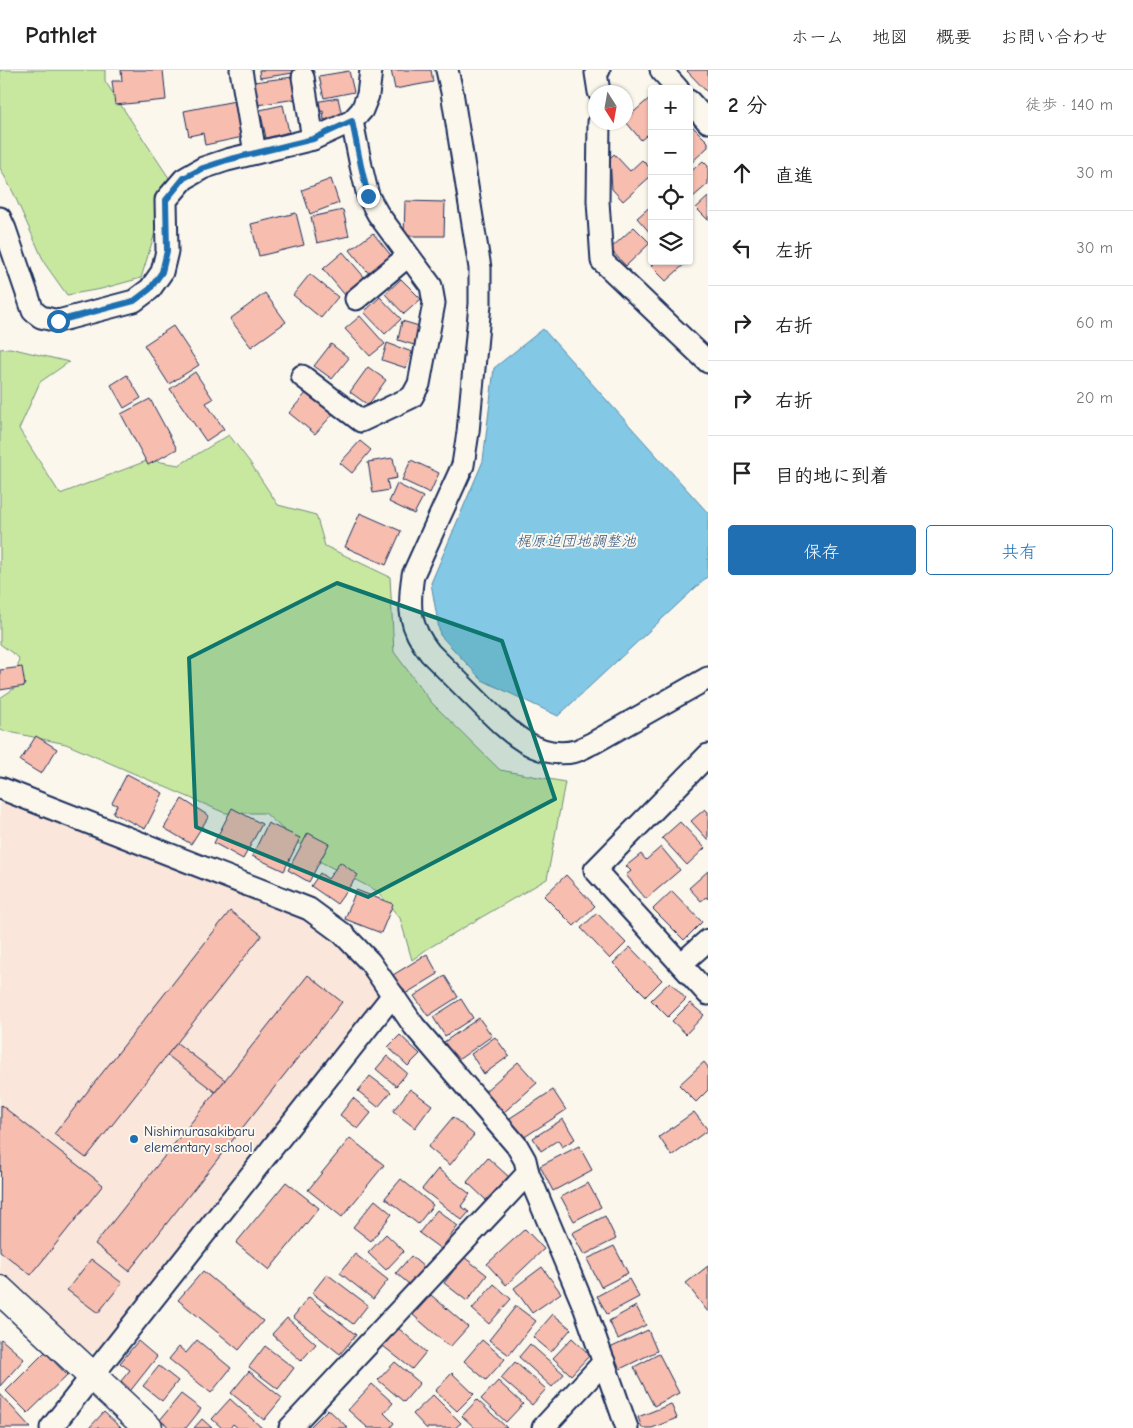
<!DOCTYPE html>
<html lang="ja">
<head>
<meta charset="utf-8">
<style>
	:root { --surface:#fff; --page:#f6f6f6; --text:#222; --muted:#767676; --line:#e0e0e0; --accent:#1f6fb2 }
	body { margin:0; font-family:"Comic Neue","Klee One",sans-serif; background:var(--page); color:var(--text) }
	.controls { position:absolute; right:15px; top:15px; display:grid; overflow:hidden; border-radius:5px; box-shadow:0 1px 4px #0004 }
	.controls button { width:45px; height:45px; display:grid; place-items:center; padding:0; border:0; border-bottom:1px solid var(--line); background:var(--surface); color:var(--text); font:25px sans-serif }
	.compass { position:absolute; left:588px; top:15px; width:45px; height:45px; border-radius:50%; background:var(--surface); box-shadow:0 1px 4px #0004; rotate:169deg }
	.stop { position:absolute; width:15px; height:15px; margin:-11px; border:4px solid #1f6fb2; border-radius:50%; background:#fff }
	.stop.end { background:#1f6fb2; border-color:#fff; box-shadow:0 1px 5px #0008 }
	.list { margin:0; padding:0; list-style:none }
	h2 { display:flex; justify-content:space-between; align-items:center; height:65px; margin:0; padding:0 20px; font-size:21px }
	h2 small { font-size:16px; font-weight:400; color:var(--muted) }
	.list li { display:grid; grid-template-columns:32px 1fr auto; gap:15px; align-items:center; box-sizing:border-box; height:75px; padding:0 20px; border-top:1px solid var(--line) }
	.list b { display:block; font-size:19px; white-space:nowrap }
	.list em { font-size:16px; font-style:normal; color:var(--muted) }
	.actions { display:flex; gap:10px; padding:15px 20px }
	.actions a { flex:1; padding:11px 0; border:1px solid var(--accent); border-radius:5px; text-align:center; font-size:18px; color:var(--accent) }
	.actions .main { background:var(--accent); color:#fff }
	.icon { flex:none; width:28px; height:28px; fill:none; stroke:currentColor; stroke-width:2; stroke-linecap:round; stroke-linejoin:round }
	.map { position:relative; flex:none; width:708px; height:1358px; overflow:hidden }
	header { display:flex; align-items:center; gap:30px; box-sizing:border-box; height:70px; padding:0 25px; background:var(--surface); border-bottom:1px solid var(--line) }
	header strong { font-size:24px }
	nav { display:flex; gap:28px; margin-inline-start:auto; font-size:18px }
	main { display:flex }
	aside { flex:1; background:var(--surface) }
	.map>svg:first-child { display:block }
	.built { fill:#fae6da }
	.green { fill:#c9e89f; stroke:#728c7e }
	.water { fill:#83c8e4; stroke:#598bae }
	.building { fill:#f7bdaf; stroke:#1b2f5e }
	.lines { fill:none; stroke-linecap:round; stroke-linejoin:round }
	.minor-casing { stroke:#1b2f5e; stroke-width:25 }
	.tertiary-casing { stroke:#1b2f5e; stroke-width:31 }
	.minor { stroke:#fbf7ec; stroke-width:21 }
	.tertiary { stroke:#fbf7ec; stroke-width:28 }
	.route { stroke:#1f6fb2; stroke-width:6 }
	.marked { fill:#0f766e; fill-opacity:0.2; stroke:#0f766e; stroke-width:4; stroke-linejoin:round }
	.poi-dot { fill:#1f6fb2; stroke:#fbf7ec; stroke-width:2 }
	.labels { text-anchor:middle; stroke-width:4; stroke-linejoin:round; paint-order:stroke }
	.poi-label { font-size:14px; fill:#1b2f5e; stroke:#fbf7ec; text-anchor:start }
	.water-label { font-size:15px; font-style:italic; fill:#355580; stroke:#fbf7ec }
</style>
</head>
<body>
<header>
<strong>Pathlet</strong>
<nav><a>ホーム</a><a>地図</a><a>概要</a><a>お問い合わせ</a></nav>
</header>
<main>
<div class="map">
<svg width="708" height="1358" viewBox="0 0 708 1358">
	<rect width="100%" height="100%" fill="#fbf7ec"/>
	<filter id="ink" filterUnits="userSpaceOnUse"><feTurbulence type="fractalNoise" baseFrequency=".02" numOctaves="2"/><feDisplacementMap in="SourceGraphic" scale="10" xChannelSelector="R" yChannelSelector="G"/><feConvolveMatrix kernelMatrix="1 2 1 2 8 2 1 2 1" color-interpolation-filters="sRGB"/></filter>
	<g filter="url(#ink)">
		<path class="built" d="M0,725L308,850L351,882L378,920L377,934L98,1279L86,1284L0,1203Z"/>
		<g class="green">
			<path d="M0,0H105V11L171,111L141,208L101,219L67,225L45,194L13,122L0,98Z"/>
			<path d="M10,278L69,292L40,312L19,359L60,424L149,390L179,395L229,365L249,391L278,435L316,445L325,476L390,507L394,582L431,632L500,700L565,712L547,809L427,879L412,890L400,848L377,821L317,790L265,743H225L66,674L0,660V628L15,618L19,588L0,574V279Z"/>
		</g>
		<path class="water" d="M543,259L708,443V506L558,646L482,610L440,565L431,513L483,391L494,298Z"/>
		<g class="building">
			<path d="M121,0H163L166,30L115,35L112,11H122Z"/>
			<path d="M259,0H300V2L260,8Z"/>
			<path d="M391,0H431L433,12L395,19Z"/>
			<path d="M688,0H708V23L687,1Z"/>
			<path d="M349,1L354,22L324,28L319,6Z"/>
			<path d="M293,7L296,29L257,35L254,12Z"/>
			<path d="M652,26V61L641,70L626,52V49Z"/>
			<path d="M338,28L342,46L324,50L323,41L317,42L315,32Z"/>
			<path d="M235,31L243,67L205,75L203,63L189,66L184,41Z"/>
			<path d="M283,35L289,62L266,68L260,40Z"/>
			<path d="M689,53L708,72V77L691,93L689,91Z"/>
			<path d="M614,84L630,101L642,90L652,100V105L623,131L612,119L610,88Z"/>
			<path d="M703,91L708,96V114L693,127L689,123V103Z"/>
			<path d="M331,109L339,133L310,144L302,120Z"/>
			<path d="M708,127V150L696,138Z"/>
			<path d="M405,131L445,132L444,166H404Z"/>
			<path d="M652,135V165L637,148Z"/>
			<path d="M343,140L349,166L317,173L311,147Z"/>
			<path d="M296,143L304,175L259,186L251,154Z"/>
			<path d="M634,157L650,173L626,196L610,179Z"/>
			<path d="M373,163L393,188L370,205L350,180Z"/>
			<path d="M343,182L365,208L345,225L323,199Z"/>
			<path d="M656,191H688L666,211L651,196Z"/>
			<path d="M310,204L338,227L321,248L293,225Z"/>
			<path d="M401,209L421,229L404,244L385,224Z"/>
			<path d="M265,223L286,252L251,277L230,249Z"/>
			<path d="M380,227L401,249L385,264L364,242Z"/>
			<path d="M360,246L385,274L370,286L345,259Z"/>
			<path d="M402,251L419,256L414,275L398,270Z"/>
			<path d="M173,256L199,295L169,314L144,275Z"/>
			<path d="M387,273L412,282L406,298L382,290Z"/>
			<path d="M331,274L349,288L332,309L314,296Z"/>
			<path d="M368,297L386,310L368,335L350,322Z"/>
			<path d="M195,302L213,329L206,333L224,359L206,371L170,319Z"/>
			<path d="M127,305L141,328L124,338L111,315Z"/>
			<path d="M307,322L333,344L315,364L289,343Z"/>
			<path d="M150,329L177,379L148,395L121,344Z"/>
			<path d="M360,371L371,380L352,403L340,393Z"/>
			<path d="M393,388L397,408L387,410L389,420L373,423L368,392Z"/>
			<path d="M411,390L439,403L430,423L402,410Z"/>
			<path d="M397,414L423,427L414,444L389,432Z"/>
			<path d="M360,443L401,461L386,495L345,477Z"/>
			<path d="M22,597L25,616L0,620V600Z"/>
			<path d="M36,666L57,679L41,704L20,691Z"/>
			<path d="M127,704L163,723L145,759L113,743L117,735L112,733Z"/>
			<path d="M182,729L209,746L191,774L164,758Z"/>
			<path d="M232,738L262,754L243,789L214,773Z"/>
			<path d="M705,739L708,742V770L691,751Z"/>
			<path d="M680,752L705,778L687,795L662,768Z"/>
			<path d="M268,753L300,768L284,801L252,786Z"/>
			<path d="M308,763L329,774L309,812L288,800Z"/>
			<path d="M661,777L680,800L646,829L626,805L631,801L626,796L641,784L646,790Z"/>
			<path d="M340,792L358,805L337,834L311,816L320,803L328,809Z"/>
			<path d="M708,801V829L706,827L701,831L689,818Z"/>
			<path d="M566,805L595,836L574,856L544,826Z"/>
			<path d="M356,820L393,834L381,863L345,849Z"/>
			<path d="M672,821L702,852L684,870L653,839Z"/>
			<path d="M230,841L262,865L86,1088L54,1064Z"/>
			<path d="M597,843L626,873L610,889L581,858Z"/>
			<path d="M630,877L662,910L646,926L613,893Z"/>
			<path d="M427,884L438,904L405,924L393,905Z"/>
			<path d="M308,905L342,932L129,1201L95,1174Z"/>
			<path d="M445,906L458,927L428,946L414,926Z"/>
			<path d="M670,912L686,929L668,947L651,930Z"/>
			<path d="M461,929L473,948L445,966L433,947Z"/>
			<path d="M690,933L704,945L686,964L672,951Z"/>
			<path d="M479,948L492,966L458,990L444,972Z"/>
			<path d="M400,965L420,984L408,996L388,977Z"/>
			<path d="M495,967L509,986L484,1004L471,984Z"/>
			<path d="M177,973L225,1010L215,1022L167,985Z"/>
			<path d="M387,986L407,1003L396,1016L376,999Z"/>
			<path d="M518,992L537,1013L502,1044L483,1023Z"/>
			<path d="M704,992L708,997V1020L696,1032L679,1015Z"/>
			<path d="M370,1006L391,1022L378,1037L358,1021Z"/>
			<path d="M410,1019L432,1035L415,1058L393,1041Z"/>
			<path d="M553,1020L566,1040L523,1068L510,1048Z"/>
			<path d="M353,1028L371,1043L358,1059L340,1045Z"/>
			<path d="M1,1035L103,1115L31,1205L0,1181Z"/>
			<path d="M694,1042L708,1060L672,1086L659,1067Z"/>
			<path d="M453,1047L474,1065L450,1095L428,1077Z"/>
			<path d="M563,1049L575,1069L562,1077L558,1070L541,1081L533,1068Z"/>
			<path d="M350,1068L384,1095L342,1147L308,1120Z"/>
			<path d="M579,1076L592,1100L553,1121L540,1096Z"/>
			<path d="M488,1088L509,1107L487,1131L467,1112Z"/>
			<path d="M438,1099L470,1124L461,1136L469,1142L462,1150L422,1119Z"/>
			<path d="M401,1109L433,1135L418,1154L385,1128Z"/>
			<path d="M286,1112L319,1138L269,1200L236,1173Z"/>
			<path d="M588,1113L601,1137L574,1151L561,1127Z"/>
			<path d="M375,1130L392,1144L371,1171L353,1157Z"/>
			<path d="M437,1140L458,1156L441,1179L419,1163Z"/>
			<path d="M605,1146L616,1169L584,1185L572,1163Z"/>
			<path d="M525,1159L544,1179L506,1215L487,1194Z"/>
			<path d="M386,1164L404,1181L386,1200L368,1183Z"/>
			<path d="M614,1176L628,1203L601,1217L587,1189Z"/>
			<path d="M355,1184L388,1210L373,1229L340,1203Z"/>
			<path d="M411,1186L425,1198L410,1215L396,1203Z"/>
			<path d="M464,1187L487,1205L467,1231L444,1213Z"/>
			<path d="M91,1189L122,1213L98,1243L67,1220Z"/>
			<path d="M708,1196V1242L686,1213Z"/>
			<path d="M542,1197L561,1223L532,1243L514,1218Z"/>
			<path d="M203,1201L263,1251L239,1280L178,1230Z"/>
			<path d="M327,1204L368,1235L353,1254L312,1223Z"/>
			<path d="M629,1209L639,1227L607,1244L597,1226Z"/>
			<path d="M494,1214L511,1229L489,1254L472,1239Z"/>
			<path d="M431,1225L468,1257L450,1277L413,1245Z"/>
			<path d="M309,1227L356,1265L340,1284L293,1247Z"/>
			<path d="M516,1236L536,1251L509,1285L489,1270Z"/>
			<path d="M636,1236L646,1255L618,1269L609,1251Z"/>
			<path d="M553,1244L571,1259L551,1282L533,1267Z"/>
			<path d="M287,1248L316,1274L301,1291L272,1264Z"/>
			<path d="M398,1258L426,1282L412,1299L383,1276Z"/>
			<path d="M648,1260L657,1281L620,1299L610,1278Z"/>
			<path d="M572,1268L590,1285L571,1305L553,1288Z"/>
			<path d="M1,1269L24,1289L0,1316V1270Z"/>
			<path d="M197,1270L231,1298L211,1323L169,1289L179,1277L186,1283Z"/>
			<path d="M482,1270L505,1289L486,1310L464,1291Z"/>
			<path d="M138,1271L157,1287L131,1320L121,1311L130,1300L120,1293Z"/>
			<path d="M530,1274L564,1304L552,1317L519,1287Z"/>
			<path d="M265,1276L294,1298L278,1319L249,1297Z"/>
			<path d="M45,1282L67,1305L28,1343L6,1321Z"/>
			<path d="M659,1284L679,1323L654,1336L634,1297Z"/>
			<path d="M395,1292L420,1313L404,1332L378,1310Z"/>
			<path d="M515,1292L546,1319L532,1335L501,1308Z"/>
			<path d="M159,1296L178,1311L162,1331L143,1316Z"/>
			<path d="M249,1301L282,1328L264,1350L231,1323Z"/>
			<path d="M452,1303L474,1324L457,1341L435,1321Z"/>
			<path d="M498,1311L523,1334L506,1352L481,1329Z"/>
			<path d="M372,1314L393,1333L384,1343L394,1353L390,1358H368L348,1340Z"/>
			<path d="M0,1324L31,1358H0Z"/>
			<path d="M181,1324L201,1339L186,1358H170L160,1350Z"/>
			<path d="M433,1325L461,1353L455,1358H426L413,1344Z"/>
			<path d="M230,1329L262,1358H238L233,1354L230,1358H222L212,1349Z"/>
			<path d="M477,1330L507,1358H475L462,1346Z"/>
			<path d="M671,1334L677,1348L652,1358H642L638,1347Z"/>
			<path d="M328,1339L348,1358H309Z"/>
			<path d="M104,1342L121,1358H89Z"/>
			<path d="M202,1349L212,1358H194Z"/>
		</g>
		<g class="lines">
			<g class="minor-casing">
				<g id="minor">
					<path d="M241,0L255,83"/>
					<path d="M447,0L452,22L480,198V234L468,362L463,395L413,505C408,538 409,557 430,583C447,600 464,617 481,634C506,659 536,691 576,681C582,679 588,675 593,673L708,608"/>
					<path d="M661,0L678,19"/>
					<path d="M303,7L313,69"/>
					<path d="M599,22L596,3L599,0"/>
					<path d="M689,31L708,52"/>
					<path d="M599,52L598,131L602,191L708,292"/>
					<path d="M0,148L5,159L33,241L41,247L58,251L134,231L150,219L162,202L167,181L166,130L184,109L203,98L227,90L313,69L352,51L362,40L368,25L371,0"/>
					<path d="M356,229L408,186"/>
					<path d="M302,306L361,351L412,327L419,314L434,233L431,216L378,144L368,126L361,96L352,51"/>
					<path d="M708,685L595,800L708,924"/>
					<path d="M0,718L309,839L343,864L370,892L414,956L517,1076L525,1090L528,1103L585,1239L627,1358"/>
					<path d="M681,894L708,870"/>
					<path d="M51,1358L393,925"/>
					<path d="M290,1358L528,1103"/>
					<path d="M543,1358L604,1292"/>
				</g>
			</g>
			<g class="tertiary-casing">
				<path id="tertiary" d="M0,1220L148,1358"/>
			</g>
			<use href="#minor" class="minor"/>
			<use href="#tertiary" class="tertiary"/>
		</g>
	</g>
	<g class="lines" filter="url(#ink)">
		<path class="route" d="M58,251L134,231L150,219L162,202L167,181L166,130L184,108L203,98L227,90L313,69L352,51L361,96L368,126"/>
	</g>
	<path class="marked" d="M337,513L502,571L555,729L368,827L196,757L189,588Z"/>
	<circle class="poi-dot" cx="134" cy="1069" r="5"/>
	<g class="labels">
		<g class="poi-label">
			<text x="144" y="1066">Nishimurasakibaru<tspan x="144" dy="16">elementary school</tspan></text>
		</g>
		<g class="water-label">
			<text x="576" y="476">梶原迫団地調整池</text>
		</g>
	</g>
</svg>
<div class="controls">
<button>+</button>
<button>−</button>
<button><svg class="icon" aria-label="locate" viewBox="0 0 24 24"><circle cx="12" cy="12" r="6"/><path d="M12 2v4M12 18v4M2 12h4M18 12h4"/></svg></button>
<button><svg class="icon" aria-label="layers" viewBox="0 0 24 24"><path d="M12 4l9 5-9 5-9-5zM3 14l9 5 9-5"/></svg></button>
</div>
<svg class="compass" viewBox="-18 -18 36 36"><path d="M0-13l5 13h-10z" fill="#e53935"/><path d="M0 13l5-13h-10z" fill="#767676"/></svg>
<div class="stop" style="left:58px;top:251px"></div>
<div class="stop end" style="left:368px;top:126px"></div>
</div>
<aside>
<h2>2 分<small>徒歩 · 140 m</small></h2>
<ul class="list">
<li><svg class="icon" aria-label="ahead" viewBox="0 0 24 24"><path d="M12 20V5M6 11l6-6 6 6"/></svg><div><b>直進</b></div><em>30 m</em></li>
<li><svg class="icon" aria-label="left" viewBox="0 0 24 24"><path d="M17 20v-9H6M10 6l-5 5 5 5"/></svg><div><b>左折</b></div><em>30 m</em></li>
<li><svg class="icon" aria-label="right" viewBox="0 0 24 24"><path d="M7 20v-9h11M14 6l5 5-5 5"/></svg><div><b>右折</b></div><em>60 m</em></li>
<li><svg class="icon" aria-label="right" viewBox="0 0 24 24"><path d="M7 20v-9h11M14 6l5 5-5 5"/></svg><div><b>右折</b></div><em>20 m</em></li>
<li><svg class="icon" aria-label="arrive" viewBox="0 0 24 24"><path d="M6 21V4h12l-3 4 3 4H6"/></svg><div><b>目的地に到着</b></div></li>
</ul>
<div class="actions"><a class="main">保存</a><a>共有</a></div>
</aside>
</main>
</body>
</html>
